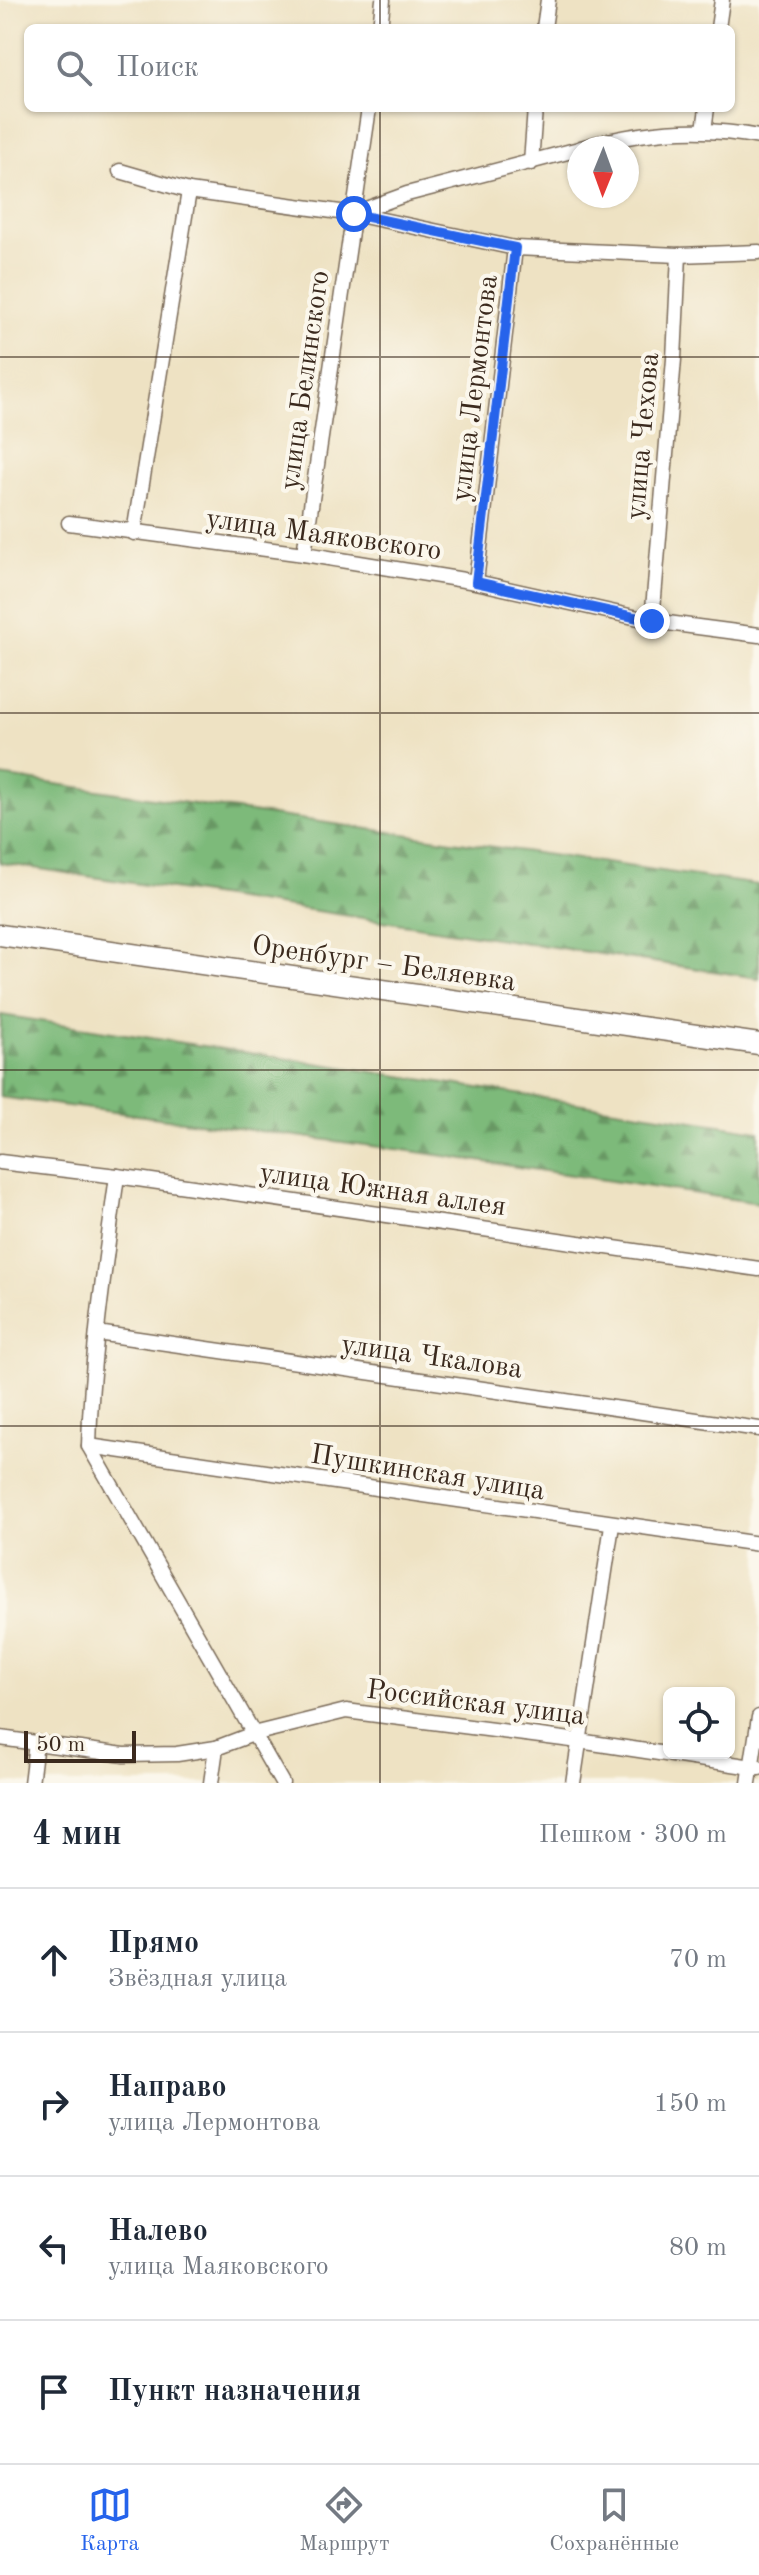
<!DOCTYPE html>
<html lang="ru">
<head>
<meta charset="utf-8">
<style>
	:root { --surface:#fff; --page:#f6f6f7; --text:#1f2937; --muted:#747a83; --line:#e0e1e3; --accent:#2563eb }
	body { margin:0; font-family:"Old Standard TT",serif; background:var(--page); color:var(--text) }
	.controls { position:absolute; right:24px; bottom:24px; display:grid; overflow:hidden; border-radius:12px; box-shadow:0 2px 6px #0004 }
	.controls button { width:72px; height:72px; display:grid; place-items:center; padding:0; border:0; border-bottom:2px solid var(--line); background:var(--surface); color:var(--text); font:40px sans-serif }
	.compass { position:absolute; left:567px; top:136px; width:72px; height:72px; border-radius:50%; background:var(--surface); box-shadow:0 2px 6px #0004; rotate:181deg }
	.scale { position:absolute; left:24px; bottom:20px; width:112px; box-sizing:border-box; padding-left:8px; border:4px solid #3b2a1e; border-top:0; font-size:22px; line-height:28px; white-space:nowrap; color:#3b2a1e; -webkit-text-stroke:6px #fbf7ec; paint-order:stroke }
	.stop { position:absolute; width:24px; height:24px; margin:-18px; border:6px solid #2563eb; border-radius:50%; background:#fff }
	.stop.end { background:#2563eb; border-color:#fff; box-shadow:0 2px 8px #0008 }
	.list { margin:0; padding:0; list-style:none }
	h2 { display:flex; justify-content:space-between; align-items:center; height:104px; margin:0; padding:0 32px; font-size:34px }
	h2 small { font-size:26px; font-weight:400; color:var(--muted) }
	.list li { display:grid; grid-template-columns:52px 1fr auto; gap:24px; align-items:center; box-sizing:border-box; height:144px; padding:0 32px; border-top:2px solid var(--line) }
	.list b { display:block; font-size:30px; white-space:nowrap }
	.list p { margin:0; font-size:26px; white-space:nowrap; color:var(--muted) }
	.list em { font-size:26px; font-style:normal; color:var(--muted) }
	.icon { flex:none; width:44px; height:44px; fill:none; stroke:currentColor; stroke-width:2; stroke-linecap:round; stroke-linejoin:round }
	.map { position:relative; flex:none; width:759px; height:1783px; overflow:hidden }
	.search { position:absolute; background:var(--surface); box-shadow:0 2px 6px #0004; left:24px; right:24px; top:24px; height:88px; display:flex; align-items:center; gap:20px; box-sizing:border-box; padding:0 28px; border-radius:12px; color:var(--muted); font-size:30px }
	.sheet { height:680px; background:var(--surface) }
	nav { display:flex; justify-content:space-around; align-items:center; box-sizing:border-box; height:112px; border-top:2px solid var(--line); background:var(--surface); font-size:22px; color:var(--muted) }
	nav a { display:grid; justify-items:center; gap:4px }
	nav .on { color:var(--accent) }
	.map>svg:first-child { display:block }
	.forest { fill:url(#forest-firs); stroke:#5c724c; stroke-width:2 }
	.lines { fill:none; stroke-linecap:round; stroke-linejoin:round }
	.street-casing { stroke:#7a6a58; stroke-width:17 }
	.secondary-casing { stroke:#7a6a58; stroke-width:23 }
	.street { stroke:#fff; stroke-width:14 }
	.secondary { stroke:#fff; stroke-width:20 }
	.route { stroke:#2563eb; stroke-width:10 }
	.grid { fill:none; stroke:#3b2a1e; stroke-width:2; stroke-opacity:0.55 }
	.labels { text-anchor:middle; stroke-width:8; stroke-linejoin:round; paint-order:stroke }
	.street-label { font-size:28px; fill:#3b2a1e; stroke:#fbf7ec }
</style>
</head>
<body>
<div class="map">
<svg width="759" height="1783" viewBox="0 0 759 1783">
	<defs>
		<pattern id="forest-firs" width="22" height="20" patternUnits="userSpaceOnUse" patternTransform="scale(2)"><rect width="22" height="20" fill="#7dba7a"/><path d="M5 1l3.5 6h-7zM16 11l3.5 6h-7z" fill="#689763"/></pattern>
	</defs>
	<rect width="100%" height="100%" fill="#fbf7ec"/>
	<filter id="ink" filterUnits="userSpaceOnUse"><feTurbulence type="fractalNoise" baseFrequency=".0125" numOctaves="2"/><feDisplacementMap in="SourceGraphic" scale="16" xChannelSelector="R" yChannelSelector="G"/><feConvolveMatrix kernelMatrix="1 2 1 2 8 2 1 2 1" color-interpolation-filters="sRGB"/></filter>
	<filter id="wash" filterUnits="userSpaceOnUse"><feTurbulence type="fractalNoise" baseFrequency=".006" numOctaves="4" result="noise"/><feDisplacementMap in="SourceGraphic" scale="32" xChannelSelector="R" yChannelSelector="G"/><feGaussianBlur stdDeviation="1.8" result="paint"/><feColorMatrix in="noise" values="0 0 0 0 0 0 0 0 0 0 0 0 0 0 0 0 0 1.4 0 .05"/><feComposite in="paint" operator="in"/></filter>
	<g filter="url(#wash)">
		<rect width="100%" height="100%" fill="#eee2c3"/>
		<g class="forest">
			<path d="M0,776L759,885V978L0,863Z"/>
			<path d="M1,1015L759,1131V1203L418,1152L0,1097Z"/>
		</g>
	</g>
	<g filter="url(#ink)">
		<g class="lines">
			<g class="street-casing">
				<g id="street">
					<path d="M380,28L383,0"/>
					<path d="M544,28L548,0"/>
					<path d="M718,28L722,0"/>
					<path d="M704,130L707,108"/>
					<path d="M581,148C639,131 700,125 759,137"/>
					<path d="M531,163L535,108"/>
					<path d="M120,171L189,191L354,214L515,248L679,255L759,252"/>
					<path d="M355,213L407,194L579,149"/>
					<path d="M69,523L304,554L476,582L652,621L759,635"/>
					<path d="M134,533L189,191"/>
					<path d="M304,554L369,108"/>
					<path d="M476,582L515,248"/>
					<path d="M652,621L674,359L679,255"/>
					<path d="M0,1162L117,1176L759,1269"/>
					<path d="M117,1176C105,1265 91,1355 89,1446L282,1783"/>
					<path d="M97,1333L759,1429"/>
					<path d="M89,1446L759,1544"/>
					<path d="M0,1738L124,1755L177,1754L216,1748L253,1734L346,1711L579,1741L759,1768"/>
					<path d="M31,1783L36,1743"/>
					<path d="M211,1783L216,1748"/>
					<path d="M573,1783L612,1525"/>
					<path d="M749,1783L759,1717"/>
				</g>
			</g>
			<g class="secondary-casing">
				<path id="secondary" d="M0,935L759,1044"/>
			</g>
			<use href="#street" class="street"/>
			<use href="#secondary" class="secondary"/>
		</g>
	</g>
	<g class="lines" filter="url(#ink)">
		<path class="route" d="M354,214L515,248L476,582L652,621"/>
	</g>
	<path class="grid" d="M380,0V28M380,108V1783M0,357H759M0,713H759M0,1070H759M0,1426H759"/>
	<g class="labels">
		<g class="street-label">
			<text transform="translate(303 380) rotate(-82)" y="10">улица Белинского</text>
			<text transform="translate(473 388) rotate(-83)" y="10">улица Лермонтова</text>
			<text transform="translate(641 436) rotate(-85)" y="10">улица Чехова</text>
			<text transform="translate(324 533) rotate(8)" y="10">улица Маяковского</text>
			<text transform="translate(384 962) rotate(8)" y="10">Оренбург – Беляевка</text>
			<text transform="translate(383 1188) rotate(8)" y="10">улица Южная аллея</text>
			<text transform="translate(432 1355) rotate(8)" y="10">улица Чкалова</text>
			<text transform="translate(428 1471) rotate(9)" y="10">Пушкинская улица</text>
			<text transform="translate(476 1701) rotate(7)" y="10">Российская улица</text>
		</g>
	</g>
</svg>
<div class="controls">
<button><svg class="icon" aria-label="locate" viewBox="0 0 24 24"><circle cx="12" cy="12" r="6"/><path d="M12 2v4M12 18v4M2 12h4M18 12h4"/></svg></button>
</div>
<svg class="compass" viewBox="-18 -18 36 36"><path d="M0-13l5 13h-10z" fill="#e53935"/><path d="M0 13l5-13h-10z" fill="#747a83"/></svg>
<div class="scale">50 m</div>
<div class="stop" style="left:354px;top:214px"></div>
<div class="stop end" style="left:652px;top:621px"></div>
<div class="search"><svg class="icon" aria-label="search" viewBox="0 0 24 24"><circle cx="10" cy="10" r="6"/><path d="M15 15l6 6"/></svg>Поиск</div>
</div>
<section class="sheet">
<h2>4 мин<small>Пешком · 300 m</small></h2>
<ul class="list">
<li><svg class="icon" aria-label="ahead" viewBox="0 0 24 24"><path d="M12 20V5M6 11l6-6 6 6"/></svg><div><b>Прямо</b><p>Звёздная улица</p></div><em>70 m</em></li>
<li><svg class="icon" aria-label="right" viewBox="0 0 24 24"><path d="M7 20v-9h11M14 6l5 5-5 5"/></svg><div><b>Направо</b><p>улица Лермонтова</p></div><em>150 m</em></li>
<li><svg class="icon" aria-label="left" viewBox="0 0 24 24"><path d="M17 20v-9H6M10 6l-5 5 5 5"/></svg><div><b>Налево</b><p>улица Маяковского</p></div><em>80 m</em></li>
<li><svg class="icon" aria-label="arrive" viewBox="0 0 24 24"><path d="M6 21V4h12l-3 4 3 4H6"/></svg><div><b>Пункт назначения</b></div></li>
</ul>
</section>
<nav>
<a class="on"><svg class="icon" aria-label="map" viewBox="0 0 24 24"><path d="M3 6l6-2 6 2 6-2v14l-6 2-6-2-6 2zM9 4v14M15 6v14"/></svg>Карта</a>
<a><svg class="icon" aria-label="directions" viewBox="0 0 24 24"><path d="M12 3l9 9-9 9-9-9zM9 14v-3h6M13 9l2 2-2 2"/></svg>Маршрут</a>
<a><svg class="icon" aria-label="saved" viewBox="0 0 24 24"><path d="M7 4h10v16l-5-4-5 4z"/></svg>Сохранённые</a>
</nav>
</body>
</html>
